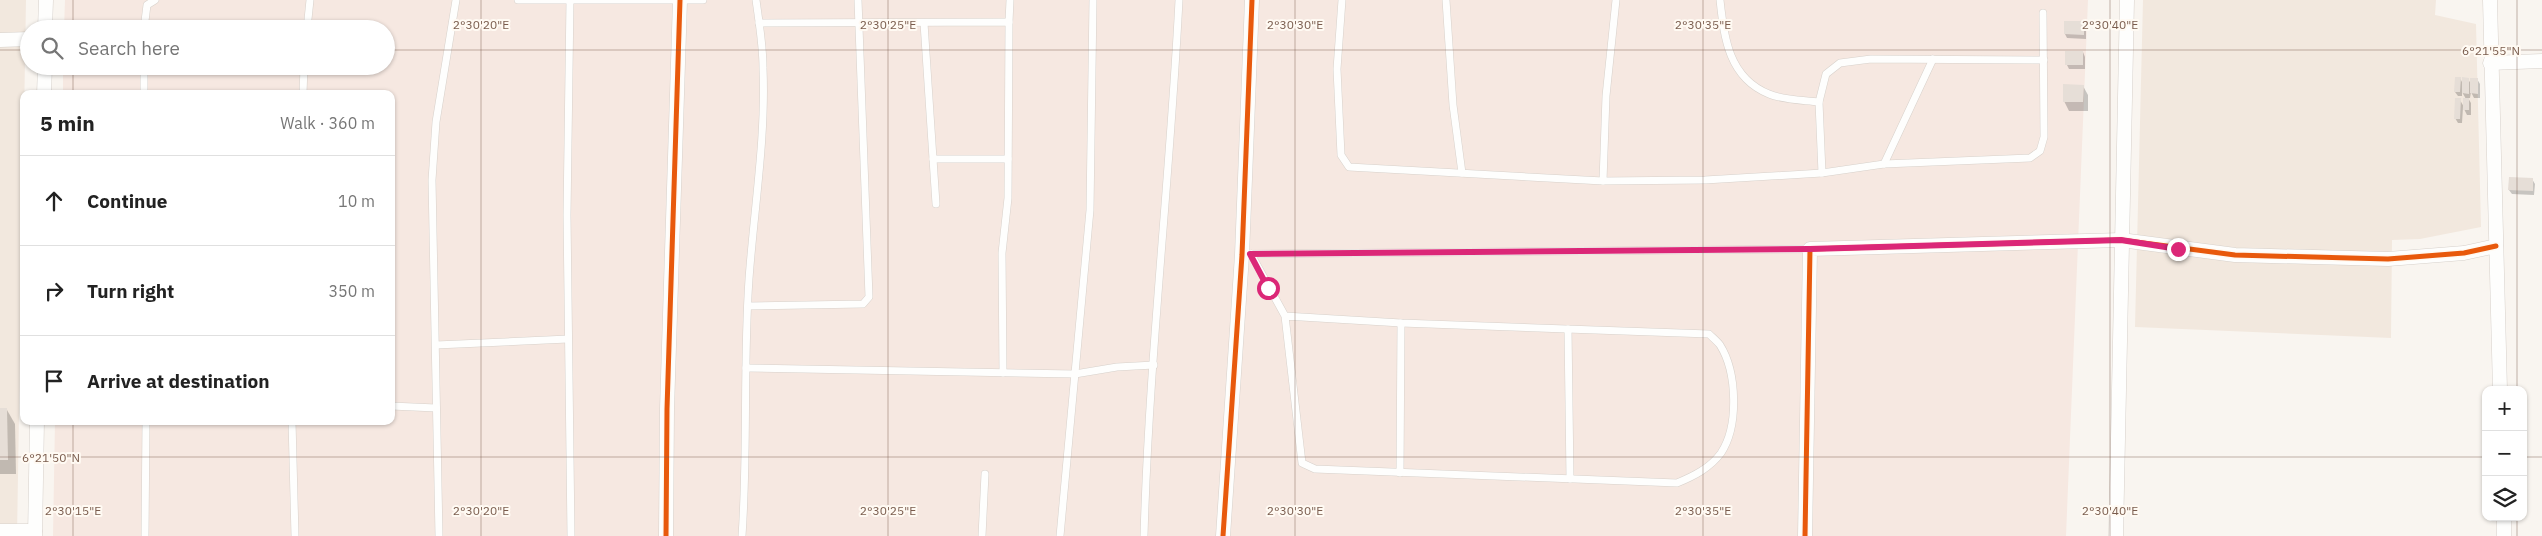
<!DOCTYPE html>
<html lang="en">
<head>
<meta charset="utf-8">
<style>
	:root { --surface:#fff; --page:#f6f6f6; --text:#222; --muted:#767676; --line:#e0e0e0 }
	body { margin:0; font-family:"IBM Plex Sans",sans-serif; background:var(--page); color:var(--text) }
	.controls { position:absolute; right:15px; bottom:15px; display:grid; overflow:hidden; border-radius:10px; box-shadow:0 1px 4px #0004 }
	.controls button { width:45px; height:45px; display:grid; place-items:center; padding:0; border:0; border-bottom:1px solid var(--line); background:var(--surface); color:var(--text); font:25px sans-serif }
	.stop { position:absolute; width:15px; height:15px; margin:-11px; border:4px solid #db2777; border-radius:50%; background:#fff }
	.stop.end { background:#db2777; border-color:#fff; box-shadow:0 1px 5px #0008 }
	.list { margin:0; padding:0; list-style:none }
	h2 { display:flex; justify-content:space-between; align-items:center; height:65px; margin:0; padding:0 20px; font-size:21px }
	h2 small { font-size:16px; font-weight:400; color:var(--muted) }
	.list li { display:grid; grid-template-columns:32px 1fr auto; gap:15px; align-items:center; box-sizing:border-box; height:90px; padding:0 20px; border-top:1px solid var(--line) }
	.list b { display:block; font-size:19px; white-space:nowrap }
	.list em { font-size:16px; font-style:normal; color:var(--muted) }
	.icon { flex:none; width:28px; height:28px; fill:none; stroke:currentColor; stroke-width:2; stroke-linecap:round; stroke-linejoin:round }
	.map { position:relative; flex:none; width:2542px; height:536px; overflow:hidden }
	.search { position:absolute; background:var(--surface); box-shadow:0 1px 4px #0004; left:20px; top:20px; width:375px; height:55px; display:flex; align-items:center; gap:12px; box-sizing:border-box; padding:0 18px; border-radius:28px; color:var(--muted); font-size:19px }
	.panel { position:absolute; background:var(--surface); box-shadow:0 1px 4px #0004; left:20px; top:90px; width:375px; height:335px; border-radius:10px }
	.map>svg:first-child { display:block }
	.residential { fill:#f2e8de }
	.commercial { fill:#f6e8e1 }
	.shadow { fill:#0003 }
	.building { fill:#e6ded7 }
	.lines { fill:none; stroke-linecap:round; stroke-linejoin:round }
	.lane-casing { stroke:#d7d1cb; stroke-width:8 }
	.street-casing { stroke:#d7d1cb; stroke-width:15 }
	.lane { stroke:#fefefd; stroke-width:7 }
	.street { stroke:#fefefd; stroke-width:14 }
	.cycleway-casing { stroke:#fffaf3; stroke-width:8 }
	.cycleway { stroke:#e8590c; stroke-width:5 }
	.route { stroke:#db2777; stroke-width:6 }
	.ticks { fill:none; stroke:#7a5c4d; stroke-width:1; stroke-opacity:0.45 }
	.ticks-label { font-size:12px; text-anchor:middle; fill:#7a5c4d; stroke:#fffaf3; stroke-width:4; stroke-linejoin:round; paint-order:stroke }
</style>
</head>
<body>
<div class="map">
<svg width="2542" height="536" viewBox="0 0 2542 536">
	<rect width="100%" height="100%" fill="#f9f5f0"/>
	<g class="residential">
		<path d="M0,0H26L17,536H0Z"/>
		<path d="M2143,0H2436L2435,15L2476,24L2481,227L2420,239L2392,240L2391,338L2135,327Z"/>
	</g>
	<path class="commercial" d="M65,0H2088L2066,536H53L55,421H391V94H63V66H386V29H64Z"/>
	<g class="shadow">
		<path d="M2083,23L2086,27V39L2067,38L2065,34Z"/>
		<path d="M2083,52L2085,57V69H2069L2067,65Z"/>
		<path d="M2460,78L2463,84L2468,79L2471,84L2477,79L2480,84V98H2474L2471,92L2470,98H2468L2471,103V115H2467L2463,107L2462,123H2458L2455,118L2460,100L2464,107L2466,99L2462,92V96H2458L2455,92Z"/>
		<path d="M2083,86L2088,95V111H2069L2064,101Z"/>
		<path d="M2532,179L2535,184L2534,195L2512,194L2509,190Z"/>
		<path d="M0,410H7L15,424L16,474H0Z"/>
	</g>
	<g class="building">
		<path d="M2064,21H2084V35L2064,34Z"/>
		<rect x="2065" y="51" width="18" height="14"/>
		<path d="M2455,77H2461L2460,92H2454Z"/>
		<path d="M2462,77L2469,78V94L2462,93Z"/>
		<path d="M2470,78H2478V94L2470,93Z"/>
		<path d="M2063,84L2084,85L2083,102H2063Z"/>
		<path d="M2455,98H2461L2460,119H2454Z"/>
		<rect x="2463" y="98" width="6" height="12"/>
		<path d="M2509,177L2533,178V191L2508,190Z"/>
		<path d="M0,408H7L8,460H0Z"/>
	</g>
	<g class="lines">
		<g class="lane-casing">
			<g id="lane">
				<path d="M518,0H703"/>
				<path d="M570,0L567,215L571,536"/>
				<path d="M1342,0L1337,69L1341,155L1349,167L1603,181L1705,180L1822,173L1884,164L2030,158L2040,151L2044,137L2043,13"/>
				<path d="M1446,0L1453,105L1462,173"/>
				<path d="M1720,0C1724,38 1729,78 1769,94C1783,100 1803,100 1819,102"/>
				<path d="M1009,22L1010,0"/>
				<path d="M759,23L1009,22L1008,198L1002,253L1003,373"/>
				<path d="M924,23L936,204"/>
				<path d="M144,29L147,5L155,0"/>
				<path d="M307,29L310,0"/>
				<path d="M144,66V94"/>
				<path d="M303,94L304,66"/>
				<path d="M933,159H1008"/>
				<path d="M1884,164L1933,59"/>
				<path d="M1822,173L1819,102L1826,74L1840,63L1871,59L2044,60"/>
				<path d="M1603,181L1606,96L1616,0"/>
				<path d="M1248,254L1810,249"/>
				<path d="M1251,254L1285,316L1302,463L1315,469L1677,483C1694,476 1710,468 1721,453C1739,426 1737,372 1720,345C1717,341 1712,337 1709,334L1401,323L1285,316"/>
				<path d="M748,306L863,304L869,297L858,0"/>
				<path d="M1568,329L1570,479"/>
				<path d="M436,345L568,339"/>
				<path d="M746,368L1075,374L1117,367L1154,365"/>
				<path d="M391,406L436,408"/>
				<path d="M292,421L295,536"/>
				<path d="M1400,473L1401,323"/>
				<path d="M145,536L146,421"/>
				<path d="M439,536L432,180L436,122L456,0"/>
				<path d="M742,536C748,450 743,365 749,279C754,209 766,138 763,68C763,45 759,22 756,0"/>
				<path d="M982,536L985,474"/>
				<path d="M1060,536L1090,210L1093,0"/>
				<path d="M1144,536C1149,357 1170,179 1179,0"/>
			</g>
		</g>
		<g class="street-casing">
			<g id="street">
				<path d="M2490,0L2500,390"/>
				<path d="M45,29L46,0"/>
				<path d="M0,40L29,39"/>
				<path d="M2490,63L2542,61"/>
				<path d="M44,94L45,66"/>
				<path d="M2504,517V536"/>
				<path d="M0,531H35"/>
				<path d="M35,536L37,421"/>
				<path d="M666,536L667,409L680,0"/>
				<path d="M1223,536L1242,255L1252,0"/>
				<path d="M1805,536L1810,249L2121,240L2235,255L2388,259L2464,253L2496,246"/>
				<path d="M2116,536L2127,0"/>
			</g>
		</g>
		<use href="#lane" class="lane"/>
		<use href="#street" class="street"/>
		<g class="cycleway-casing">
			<g id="cycleway">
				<path d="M666,536L667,409L680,0"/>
				<path d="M1223,536L1242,255L1252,0"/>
				<path d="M1805,536L1810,249L2121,240L2235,255L2388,259L2464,253L2496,246"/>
			</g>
		</g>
		<use href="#cycleway" class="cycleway"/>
	</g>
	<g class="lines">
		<path class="route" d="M1268,288L1250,254L1810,249L2121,240L2178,249"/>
	</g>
	<path class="ticks" d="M73,0V29M481,0V536M888,0V536M1295,0V536M1703,0V536M2110,0V536M2517,0V390M0,50H29M386,50H2542M73,66V94M73,421V536M0,457H2486M2523,457H2542M2517,517V536"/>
	<g class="ticks-label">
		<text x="481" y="29">2°30'20"E</text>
		<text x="888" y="29">2°30'25"E</text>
		<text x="1295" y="29">2°30'30"E</text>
		<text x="1703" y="29">2°30'35"E</text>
		<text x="2110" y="29">2°30'40"E</text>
		<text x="2491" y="55">6°21'55"N</text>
		<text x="51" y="462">6°21'50"N</text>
		<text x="73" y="515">2°30'15"E</text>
		<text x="481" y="515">2°30'20"E</text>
		<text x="888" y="515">2°30'25"E</text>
		<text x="1295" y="515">2°30'30"E</text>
		<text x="1703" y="515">2°30'35"E</text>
		<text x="2110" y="515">2°30'40"E</text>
	</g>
</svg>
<div class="controls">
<button>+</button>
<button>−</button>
<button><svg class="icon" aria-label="layers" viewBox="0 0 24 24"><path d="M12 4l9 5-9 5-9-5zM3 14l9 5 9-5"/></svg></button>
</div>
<div class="stop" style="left:1268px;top:288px"></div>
<div class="stop end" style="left:2178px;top:249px"></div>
<div class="search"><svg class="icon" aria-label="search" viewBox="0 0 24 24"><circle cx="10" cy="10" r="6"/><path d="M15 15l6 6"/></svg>Search here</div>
<section class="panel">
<h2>5 min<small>Walk · 360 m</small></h2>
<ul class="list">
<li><svg class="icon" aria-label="ahead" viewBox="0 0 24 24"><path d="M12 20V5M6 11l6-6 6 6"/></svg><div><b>Continue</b></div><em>10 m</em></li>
<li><svg class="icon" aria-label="right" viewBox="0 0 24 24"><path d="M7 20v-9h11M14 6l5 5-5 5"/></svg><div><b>Turn right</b></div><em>350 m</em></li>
<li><svg class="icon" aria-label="arrive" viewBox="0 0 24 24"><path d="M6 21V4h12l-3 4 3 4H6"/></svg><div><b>Arrive at destination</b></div></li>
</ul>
</section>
</div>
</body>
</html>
